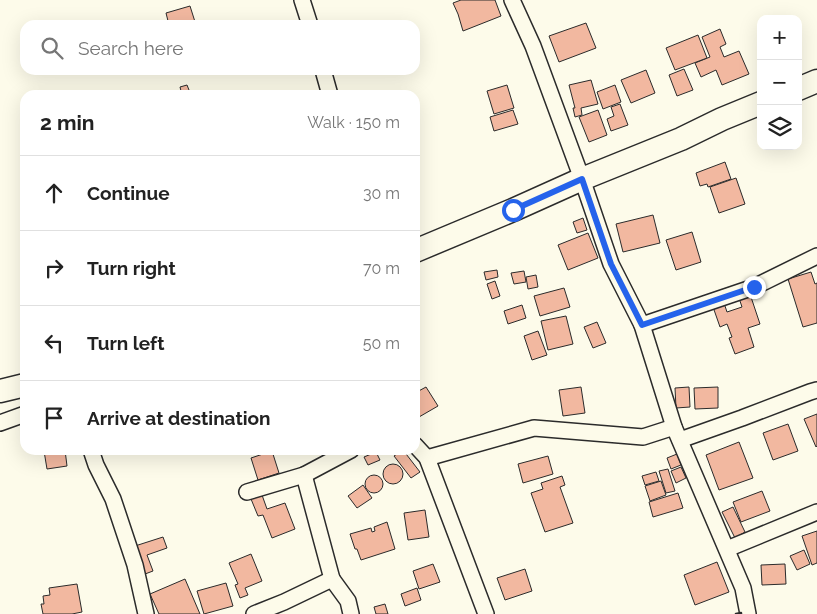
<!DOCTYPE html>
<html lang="en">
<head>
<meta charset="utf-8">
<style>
	:root { --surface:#fff; --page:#f2f2f2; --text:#222; --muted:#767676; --line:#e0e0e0 }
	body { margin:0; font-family:Raleway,sans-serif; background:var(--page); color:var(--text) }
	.controls { position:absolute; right:15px; top:15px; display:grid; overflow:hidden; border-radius:10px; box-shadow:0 5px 20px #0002 }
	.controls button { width:45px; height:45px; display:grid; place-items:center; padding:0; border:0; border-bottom:1px solid var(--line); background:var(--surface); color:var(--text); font:25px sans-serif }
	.stop { position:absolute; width:15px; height:15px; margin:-11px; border:4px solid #2563eb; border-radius:50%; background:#fff }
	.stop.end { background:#2563eb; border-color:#fff; box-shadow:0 1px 5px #0008 }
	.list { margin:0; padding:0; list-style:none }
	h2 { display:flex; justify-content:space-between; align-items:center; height:65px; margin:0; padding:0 20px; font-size:21px }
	h2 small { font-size:16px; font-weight:400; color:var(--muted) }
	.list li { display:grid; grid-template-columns:32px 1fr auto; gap:15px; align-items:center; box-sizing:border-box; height:75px; padding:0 20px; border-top:1px solid var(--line) }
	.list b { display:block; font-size:19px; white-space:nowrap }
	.list em { font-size:16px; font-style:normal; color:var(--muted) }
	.icon { flex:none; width:28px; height:28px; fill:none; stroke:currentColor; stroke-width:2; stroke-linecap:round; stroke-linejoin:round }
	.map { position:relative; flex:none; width:817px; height:614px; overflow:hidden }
	.search { position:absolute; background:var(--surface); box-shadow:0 5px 20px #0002; left:20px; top:20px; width:400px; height:55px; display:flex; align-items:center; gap:12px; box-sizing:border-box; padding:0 18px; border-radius:15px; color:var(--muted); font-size:19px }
	.panel { position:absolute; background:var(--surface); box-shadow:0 5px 20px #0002; left:20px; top:90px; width:400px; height:365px; border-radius:15px }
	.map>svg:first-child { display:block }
	.building { fill:#f2b8a0; stroke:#2b2b2b }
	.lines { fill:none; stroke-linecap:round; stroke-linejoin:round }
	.street-casing { stroke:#2b2b2b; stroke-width:18 }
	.primary-casing { stroke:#2b2b2b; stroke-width:25 }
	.street { stroke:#fdfbea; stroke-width:15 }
	.primary { stroke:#fdfbea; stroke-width:22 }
	.wall { stroke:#2b2b2b; stroke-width:2.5 }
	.route { stroke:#2563eb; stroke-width:6 }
</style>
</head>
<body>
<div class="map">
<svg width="817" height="614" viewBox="0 0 817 614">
	<rect width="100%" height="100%" fill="#fdfbea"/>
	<g class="building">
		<path d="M461,0H495L501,16L463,31L458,14L453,3Z"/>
		<path d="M190,6L196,25H169L166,13Z"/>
		<path d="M586,23L596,48L559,62L549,36Z"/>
		<path d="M720,29L726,44L720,47L724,57L739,51L749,74L722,85L716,70L701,77L695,63L710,57L702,37Z"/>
		<path d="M698,35L707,58L675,70L666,48Z"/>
		<path d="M684,69L693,90L677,96L669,75Z"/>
		<path d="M646,70L655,93L631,103L621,80Z"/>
		<path d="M591,80L598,104L581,108L582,115L575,117L573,108H575L569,85Z"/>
		<path d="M187,85L191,95H182L180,87Z"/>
		<path d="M507,85L514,108L494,114L487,91Z"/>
		<path d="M615,85L621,102L603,109L597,92Z"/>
		<path d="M620,104L628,125L611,131L607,119L614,116L611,107Z"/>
		<path d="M513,110L518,124L494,131L490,117Z"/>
		<path d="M598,110L607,135L589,142L579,117Z"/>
		<path d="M725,162L731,179L708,187L707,184L700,186L696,173Z"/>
		<path d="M736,178L745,204L719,213L710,187Z"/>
		<path d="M653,215L660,243L623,252L616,224Z"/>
		<path d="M583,218L587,230L577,233L573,222Z"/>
		<path d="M692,232L701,262L676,270L666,240Z"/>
		<path d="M588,233L598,258L568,270L558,245Z"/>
		<path d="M497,270L498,277L486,280L484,272Z"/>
		<path d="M524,271L526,282L514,284L511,273Z"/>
		<path d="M811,272L815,284L817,283V323L803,327L788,279Z"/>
		<path d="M536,275L538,287L528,289L526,277Z"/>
		<path d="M495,281L500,296L492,299L487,284Z"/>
		<path d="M564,288L570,307L540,316L534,296Z"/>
		<path d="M749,291L760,324L748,328L754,347L735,354L729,338L732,337L727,324L720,327L712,304L723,300L727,312L742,307L738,295Z"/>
		<path d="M522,305L526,318L508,324L504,311Z"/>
		<path d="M566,316L573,344L548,350L541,321Z"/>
		<path d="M597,322L606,343L593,348L584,327Z"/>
		<path d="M538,331L547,355L532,360L524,336Z"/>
		<path d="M426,387L438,406L419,417L415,411V393Z"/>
		<path d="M581,387L585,413L563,416L559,390Z"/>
		<path d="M689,387L690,407L676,408L675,388Z"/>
		<path d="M718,387V408L695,409L694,388Z"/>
		<path d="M817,414V446L816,447L804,419Z"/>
		<path d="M788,424L798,451L773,460L763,433Z"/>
		<path d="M739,442L753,478L719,490L706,455Z"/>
		<path d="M65,450L67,466L47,469L44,451Z"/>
		<path d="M403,450L420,472L411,478L394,456Z"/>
		<path d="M272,451L279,473L258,480L251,458Z"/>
		<path d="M376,452L380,460L368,465L364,457Z"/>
		<path d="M677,454L681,465L671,469L667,458Z"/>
		<path d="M548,456L553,474L523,483L518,464Z"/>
		<circle cx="393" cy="474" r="10"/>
		<path d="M681,467L686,478L676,483L671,471Z"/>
		<path d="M668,469L675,491L666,493L659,471Z"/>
		<path d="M656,472L659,481L645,485L642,476Z"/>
		<circle cx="374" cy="484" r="9"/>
		<path d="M562,476L565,485L560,487L573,523L545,532L531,493L543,489L541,483Z"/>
		<path d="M661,481L666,495L650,501L645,486Z"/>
		<path d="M363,485L372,498L357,508L348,496Z"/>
		<path d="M762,491L770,511L741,522L733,502Z"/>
		<path d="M678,493L683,508L653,517L649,502Z"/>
		<path d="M262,495L267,509L285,503L295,529L272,538L263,515L258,516L251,499Z"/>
		<path d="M733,507L745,532L735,538L722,512Z"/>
		<path d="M425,510L429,537L408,540L404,513Z"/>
		<path d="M387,522L395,549L361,560L357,549H355L350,534L371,528L372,532L375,531L374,527Z"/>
		<path d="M817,531V563L812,565L802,536Z"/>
		<path d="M163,537L167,548L147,555L153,571L145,574L135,546Z"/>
		<path d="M804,550L810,564L797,570L790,556Z"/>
		<path d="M251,554L262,581L245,588L248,595L240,598L235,585L238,584L229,563Z"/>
		<path d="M717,562L729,592L695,605L684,575Z"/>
		<path d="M433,564L440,582L419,589L413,571Z"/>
		<path d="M785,564L786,584L762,585L761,565Z"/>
		<path d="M525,569L532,591L505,600L497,578Z"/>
		<path d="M185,579L200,614H159L150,594Z"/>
		<path d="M226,583L233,606L204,614L197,591Z"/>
		<path d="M77,584L82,612L72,614H43L41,604H44L43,596L50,595L49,588Z"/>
		<path d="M417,588L421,600L405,606L401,594Z"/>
		<path d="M385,604L388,614H376L374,607Z"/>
	</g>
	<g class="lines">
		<g class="street-casing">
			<g id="street">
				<path d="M302,0L310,25"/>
				<path d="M512,0L533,46L582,179L611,264L642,325L674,427L743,588L748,614"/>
				<path d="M323,70L330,95"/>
				<path d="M642,325L754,287L817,256"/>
				<path d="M0,423L25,414"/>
				<path d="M680,440L742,418L810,392L817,390"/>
				<path d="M415,445L427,458L486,614"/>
				<path d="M91,450L96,465L113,499L135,565L146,614"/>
				<path d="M427,458L534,428L643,437L674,427"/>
				<path d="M304,475L351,450"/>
				<path d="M247,492L304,475L332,579L284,602L254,614"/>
				<path d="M727,549L817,512"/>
				<path d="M332,579L348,601L351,614"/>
			</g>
		</g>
		<g class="primary-casing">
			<g id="primary">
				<path d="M798,89L817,81"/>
				<path d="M415,251L513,210L582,179L681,139L722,119L761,103"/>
				<path d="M0,391L25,385"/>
			</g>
		</g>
		<use href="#street" class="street"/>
		<use href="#primary" class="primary"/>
		<path class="wall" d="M736,614L741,613V614"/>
	</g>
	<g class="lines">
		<path class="route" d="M513,210L582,179L611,264L642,325L754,287"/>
	</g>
</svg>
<div class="controls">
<button>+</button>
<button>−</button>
<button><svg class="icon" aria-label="layers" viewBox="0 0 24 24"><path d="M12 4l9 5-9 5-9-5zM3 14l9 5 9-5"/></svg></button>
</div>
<div class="stop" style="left:513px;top:210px"></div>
<div class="stop end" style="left:754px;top:287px"></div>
<div class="search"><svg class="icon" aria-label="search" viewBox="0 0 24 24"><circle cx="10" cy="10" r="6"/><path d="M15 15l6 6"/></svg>Search here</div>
<section class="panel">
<h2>2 min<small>Walk · 150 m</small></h2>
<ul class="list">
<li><svg class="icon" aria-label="ahead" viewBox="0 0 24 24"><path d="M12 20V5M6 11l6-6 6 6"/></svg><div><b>Continue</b></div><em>30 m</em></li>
<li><svg class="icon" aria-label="right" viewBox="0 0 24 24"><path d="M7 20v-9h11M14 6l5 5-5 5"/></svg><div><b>Turn right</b></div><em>70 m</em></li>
<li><svg class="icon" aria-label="left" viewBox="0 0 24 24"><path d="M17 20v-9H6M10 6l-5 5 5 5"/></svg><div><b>Turn left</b></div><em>50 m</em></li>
<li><svg class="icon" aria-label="arrive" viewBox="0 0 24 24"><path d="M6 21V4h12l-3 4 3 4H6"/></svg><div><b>Arrive at destination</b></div></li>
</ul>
</section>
</div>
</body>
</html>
